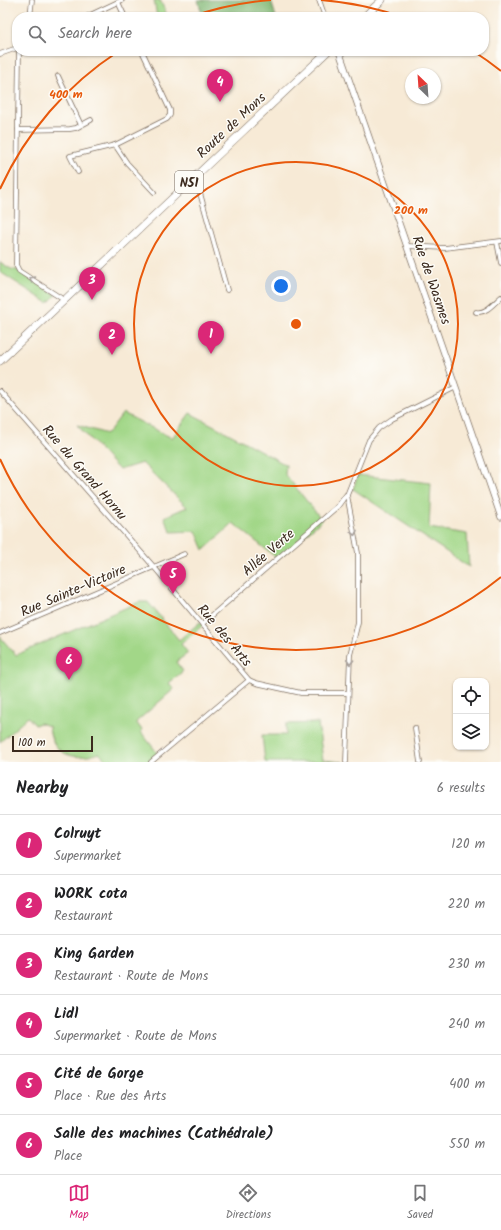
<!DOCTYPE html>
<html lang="en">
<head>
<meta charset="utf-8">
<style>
	:root { --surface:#fff; --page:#f2f2f2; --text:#202124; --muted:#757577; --line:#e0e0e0; --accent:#db2777 }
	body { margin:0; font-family:Kalam,sans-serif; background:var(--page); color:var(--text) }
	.controls { position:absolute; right:12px; bottom:12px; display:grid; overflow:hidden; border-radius:8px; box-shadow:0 1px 3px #0004 }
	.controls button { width:36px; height:36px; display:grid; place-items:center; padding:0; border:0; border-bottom:1px solid var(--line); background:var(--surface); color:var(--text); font:20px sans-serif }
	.compass { position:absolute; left:405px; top:68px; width:36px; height:36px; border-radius:50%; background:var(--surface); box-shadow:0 1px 3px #0004; rotate:335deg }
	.scale { position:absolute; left:12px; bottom:10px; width:81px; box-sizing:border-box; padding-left:4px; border:2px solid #3b2a1e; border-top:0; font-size:11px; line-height:14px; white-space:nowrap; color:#3b2a1e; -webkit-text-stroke:3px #fdfcf7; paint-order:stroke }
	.you { position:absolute; left:281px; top:286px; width:14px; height:14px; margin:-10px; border:3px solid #fff; border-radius:50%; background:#1a73e8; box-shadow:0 0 0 6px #1a73e833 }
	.badge { display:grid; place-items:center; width:26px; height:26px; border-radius:50%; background:var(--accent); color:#fff; font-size:13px; font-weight:700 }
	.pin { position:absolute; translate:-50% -33px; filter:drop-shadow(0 1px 2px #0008) }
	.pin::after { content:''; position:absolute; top:21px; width:14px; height:12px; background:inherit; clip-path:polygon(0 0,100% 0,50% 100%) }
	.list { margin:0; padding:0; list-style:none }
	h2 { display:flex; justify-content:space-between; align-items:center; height:52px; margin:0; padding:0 16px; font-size:17px }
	h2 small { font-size:13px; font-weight:400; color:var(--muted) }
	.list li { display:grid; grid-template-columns:26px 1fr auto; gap:12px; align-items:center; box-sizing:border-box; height:60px; padding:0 16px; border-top:1px solid var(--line) }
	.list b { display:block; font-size:15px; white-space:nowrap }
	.list p { margin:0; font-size:13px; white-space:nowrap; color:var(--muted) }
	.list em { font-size:13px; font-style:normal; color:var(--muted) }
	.icon { flex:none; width:22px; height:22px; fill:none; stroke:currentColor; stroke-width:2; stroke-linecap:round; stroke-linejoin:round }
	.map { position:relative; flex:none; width:501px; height:762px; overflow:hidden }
	.search { position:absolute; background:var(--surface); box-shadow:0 1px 3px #0004; left:12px; right:12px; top:12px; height:44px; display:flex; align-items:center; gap:10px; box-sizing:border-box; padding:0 14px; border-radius:16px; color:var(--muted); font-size:15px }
	.sheet { height:412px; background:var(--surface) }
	nav { display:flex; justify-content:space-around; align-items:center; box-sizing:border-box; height:56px; border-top:1px solid var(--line); background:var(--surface); font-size:11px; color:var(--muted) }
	nav a { display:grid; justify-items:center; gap:2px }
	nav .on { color:var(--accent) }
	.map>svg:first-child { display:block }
	.green { fill:#a2d788; stroke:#6e8053 }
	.forest { fill:#81b874; stroke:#5e7149 }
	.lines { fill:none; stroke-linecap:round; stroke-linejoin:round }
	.minor-casing { stroke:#7d6d5e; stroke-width:5.5 }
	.tertiary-casing { stroke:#7d6d5e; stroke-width:7 }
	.primary-casing { stroke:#7d6d5e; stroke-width:8 }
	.minor { stroke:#fff; stroke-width:4 }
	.tertiary { stroke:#fff; stroke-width:5.5 }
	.primary { stroke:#fff; stroke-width:7 }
	.oneway { stroke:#a79f9a }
	.ring { fill:none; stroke:#e8590c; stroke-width:2 }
	.labels { text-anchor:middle; stroke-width:3; stroke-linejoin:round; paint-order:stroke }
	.shield { fill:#fdfcf7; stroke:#75695f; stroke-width:1 }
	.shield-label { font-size:13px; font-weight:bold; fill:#3b2a1e }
	.street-label { font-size:14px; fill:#3b2a1e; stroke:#fdfcf7 }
	.centre { fill:#e8590c; stroke:#fdfcf7; stroke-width:2 }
	.ring-label { font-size:12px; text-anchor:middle; font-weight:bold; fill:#e8590c; stroke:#fdfcf7; stroke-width:3; stroke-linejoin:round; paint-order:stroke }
</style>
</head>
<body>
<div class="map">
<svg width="501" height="762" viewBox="0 0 501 762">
	<rect width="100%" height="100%" fill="#fdfcf7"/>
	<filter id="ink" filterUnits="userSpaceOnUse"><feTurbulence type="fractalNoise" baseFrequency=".025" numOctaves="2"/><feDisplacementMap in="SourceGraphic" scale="8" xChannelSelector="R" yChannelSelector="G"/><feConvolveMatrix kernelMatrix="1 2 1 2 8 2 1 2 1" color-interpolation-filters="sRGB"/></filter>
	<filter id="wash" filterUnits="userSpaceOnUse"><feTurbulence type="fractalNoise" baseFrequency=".012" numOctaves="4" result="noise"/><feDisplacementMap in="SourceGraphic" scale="16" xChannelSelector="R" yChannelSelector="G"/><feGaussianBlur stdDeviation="0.9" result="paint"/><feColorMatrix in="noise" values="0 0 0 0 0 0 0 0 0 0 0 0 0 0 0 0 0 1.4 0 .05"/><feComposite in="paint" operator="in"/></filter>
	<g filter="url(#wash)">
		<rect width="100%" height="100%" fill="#f7ead6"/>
		<g class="green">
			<path d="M154,0H160L167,15L163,17H157Z"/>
			<path d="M0,262L11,269L17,270L56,295L48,303L0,272Z"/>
			<path d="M123,413L172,438L190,413L243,441L286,465L285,474L322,520L278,559L233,523L204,550L196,531L171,532L164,517L187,507L142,463L119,470L77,425L107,434Z"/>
			<path d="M358,475L431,483L429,528L467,534L469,567L353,489Z"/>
			<path d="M139,602H148L179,640L200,622L203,625L181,644L188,653L176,662L183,671L169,683L174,689L136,722L142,730L141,732L159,755L151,762H108L99,753C75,762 51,755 49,726L40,723L35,725L28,717L0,742V635L2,639L16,655Z"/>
			<path d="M318,723L323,760L343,762H265L262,735H286V724Z"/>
		</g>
		<path class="forest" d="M198,0H271L276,17H221L213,12L202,14Z"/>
	</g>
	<g filter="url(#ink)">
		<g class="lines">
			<g class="minor-casing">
				<g id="minor">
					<path d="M319,0L325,17"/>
					<path d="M118,2L125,17"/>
					<path d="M30,17L32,0"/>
					<path d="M86,17L122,0"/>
					<path d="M19,51L16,265L19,271L64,300"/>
					<path d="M0,54L17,48"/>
					<path d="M58,76L81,125"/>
					<path d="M18,130L70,129L76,128L91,120"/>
					<path d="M115,145L127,163L154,192"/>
					<path d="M78,172L70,156L115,145L167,119L170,115V110L142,51"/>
					<path d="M192,179L198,186L227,290"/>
					<path d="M497,242L501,263"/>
					<path d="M407,246L445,248L501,241"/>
					<path d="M476,312C486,314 494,303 501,297"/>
					<path d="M0,391L154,567L249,680L256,683L301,693H348"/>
					<path d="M202,624L338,506L346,495"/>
					<path d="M0,633L184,554"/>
					<path d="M415,728L420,762"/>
					<path d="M151,762L249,680"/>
					<path d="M346,762L350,655L358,622V553L347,495L369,440L379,428L392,419L456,387"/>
				</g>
			</g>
			<g class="tertiary-casing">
				<path id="tertiary" d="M339,51L501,517"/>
			</g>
			<g class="primary-casing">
				<g id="primary">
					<path d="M364,17L382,0"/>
					<path d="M0,361L328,51"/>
				</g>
			</g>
			<use href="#minor" class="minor"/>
			<use href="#tertiary" class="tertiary"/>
			<use href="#primary" class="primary"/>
		</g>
		<defs><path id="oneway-chevron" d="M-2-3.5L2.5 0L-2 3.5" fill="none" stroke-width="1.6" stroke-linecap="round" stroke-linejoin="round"/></defs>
		<g class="oneway">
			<use href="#oneway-chevron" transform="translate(32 279) rotate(-148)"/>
			<use href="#oneway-chevron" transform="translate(354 533) rotate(79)"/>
			<use href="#oneway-chevron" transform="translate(350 662) rotate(93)"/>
		</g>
	</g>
	<g class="ring">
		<circle cx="296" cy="324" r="162"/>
		<path d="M501 577A325 325 0 0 1 0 459M0 189A325 325 0 0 1 119 51M190 17A325 325 0 0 1 271 0M321 0A325 325 0 0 1 402 17M473 51A325 325 0 0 1 501 71"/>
	</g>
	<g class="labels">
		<rect class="shield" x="175" y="171" width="28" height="22" rx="3"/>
		<g class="shield-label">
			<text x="189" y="187">N51</text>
		</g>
		<g class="street-label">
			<text transform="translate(231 125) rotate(-43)" y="5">Route de Mons</text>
			<text transform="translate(432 280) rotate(71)" y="5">Rue de Wasmes</text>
			<text transform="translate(85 472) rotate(49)" y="5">Rue du Grand Hornu</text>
			<text transform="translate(268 552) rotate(-41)" y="5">Allée Verte</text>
			<text transform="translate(73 590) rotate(-23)" y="5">Rue Sainte-Victoire</text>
			<text transform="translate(225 635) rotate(50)" y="5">Rue des Arts</text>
		</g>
	</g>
	<circle cx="296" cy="324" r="6" class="centre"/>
	<g class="ring-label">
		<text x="66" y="98">400 m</text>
		<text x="411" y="214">200 m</text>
	</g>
</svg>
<div class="controls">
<button><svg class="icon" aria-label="locate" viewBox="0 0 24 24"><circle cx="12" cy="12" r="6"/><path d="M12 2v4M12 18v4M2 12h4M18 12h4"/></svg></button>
<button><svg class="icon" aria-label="layers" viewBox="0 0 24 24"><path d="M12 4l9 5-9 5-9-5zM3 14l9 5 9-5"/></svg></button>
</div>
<svg class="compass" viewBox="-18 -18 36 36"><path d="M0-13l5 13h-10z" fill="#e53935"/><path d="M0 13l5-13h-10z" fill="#757577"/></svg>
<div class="scale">100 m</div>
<div class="you"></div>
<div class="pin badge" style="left:211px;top:354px">1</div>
<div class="pin badge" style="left:112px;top:355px">2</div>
<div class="pin badge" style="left:92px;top:300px">3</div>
<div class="pin badge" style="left:220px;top:102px">4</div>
<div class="pin badge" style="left:173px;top:594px">5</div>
<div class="pin badge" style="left:69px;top:680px">6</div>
<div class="search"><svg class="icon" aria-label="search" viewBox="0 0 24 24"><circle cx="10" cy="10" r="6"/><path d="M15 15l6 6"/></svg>Search here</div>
</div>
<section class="sheet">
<h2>Nearby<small>6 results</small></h2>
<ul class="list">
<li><span class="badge">1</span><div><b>Colruyt</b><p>Supermarket</p></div><em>120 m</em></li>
<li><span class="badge">2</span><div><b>WORK cota</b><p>Restaurant</p></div><em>220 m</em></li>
<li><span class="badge">3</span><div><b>King Garden</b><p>Restaurant · Route de Mons</p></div><em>230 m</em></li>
<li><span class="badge">4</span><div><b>Lidl</b><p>Supermarket · Route de Mons</p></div><em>240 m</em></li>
<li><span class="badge">5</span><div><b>Cité de Gorge</b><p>Place · Rue des Arts</p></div><em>400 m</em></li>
<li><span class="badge">6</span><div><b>Salle des machines (Cathédrale)</b><p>Place</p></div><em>550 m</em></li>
</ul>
</section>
<nav>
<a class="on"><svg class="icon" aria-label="map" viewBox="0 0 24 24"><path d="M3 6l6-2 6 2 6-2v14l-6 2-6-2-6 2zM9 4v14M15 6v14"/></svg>Map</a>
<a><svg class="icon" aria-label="directions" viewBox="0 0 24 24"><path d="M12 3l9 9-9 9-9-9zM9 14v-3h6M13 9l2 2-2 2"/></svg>Directions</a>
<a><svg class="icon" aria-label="saved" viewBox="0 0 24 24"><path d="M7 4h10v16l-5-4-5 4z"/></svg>Saved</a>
</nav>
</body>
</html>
